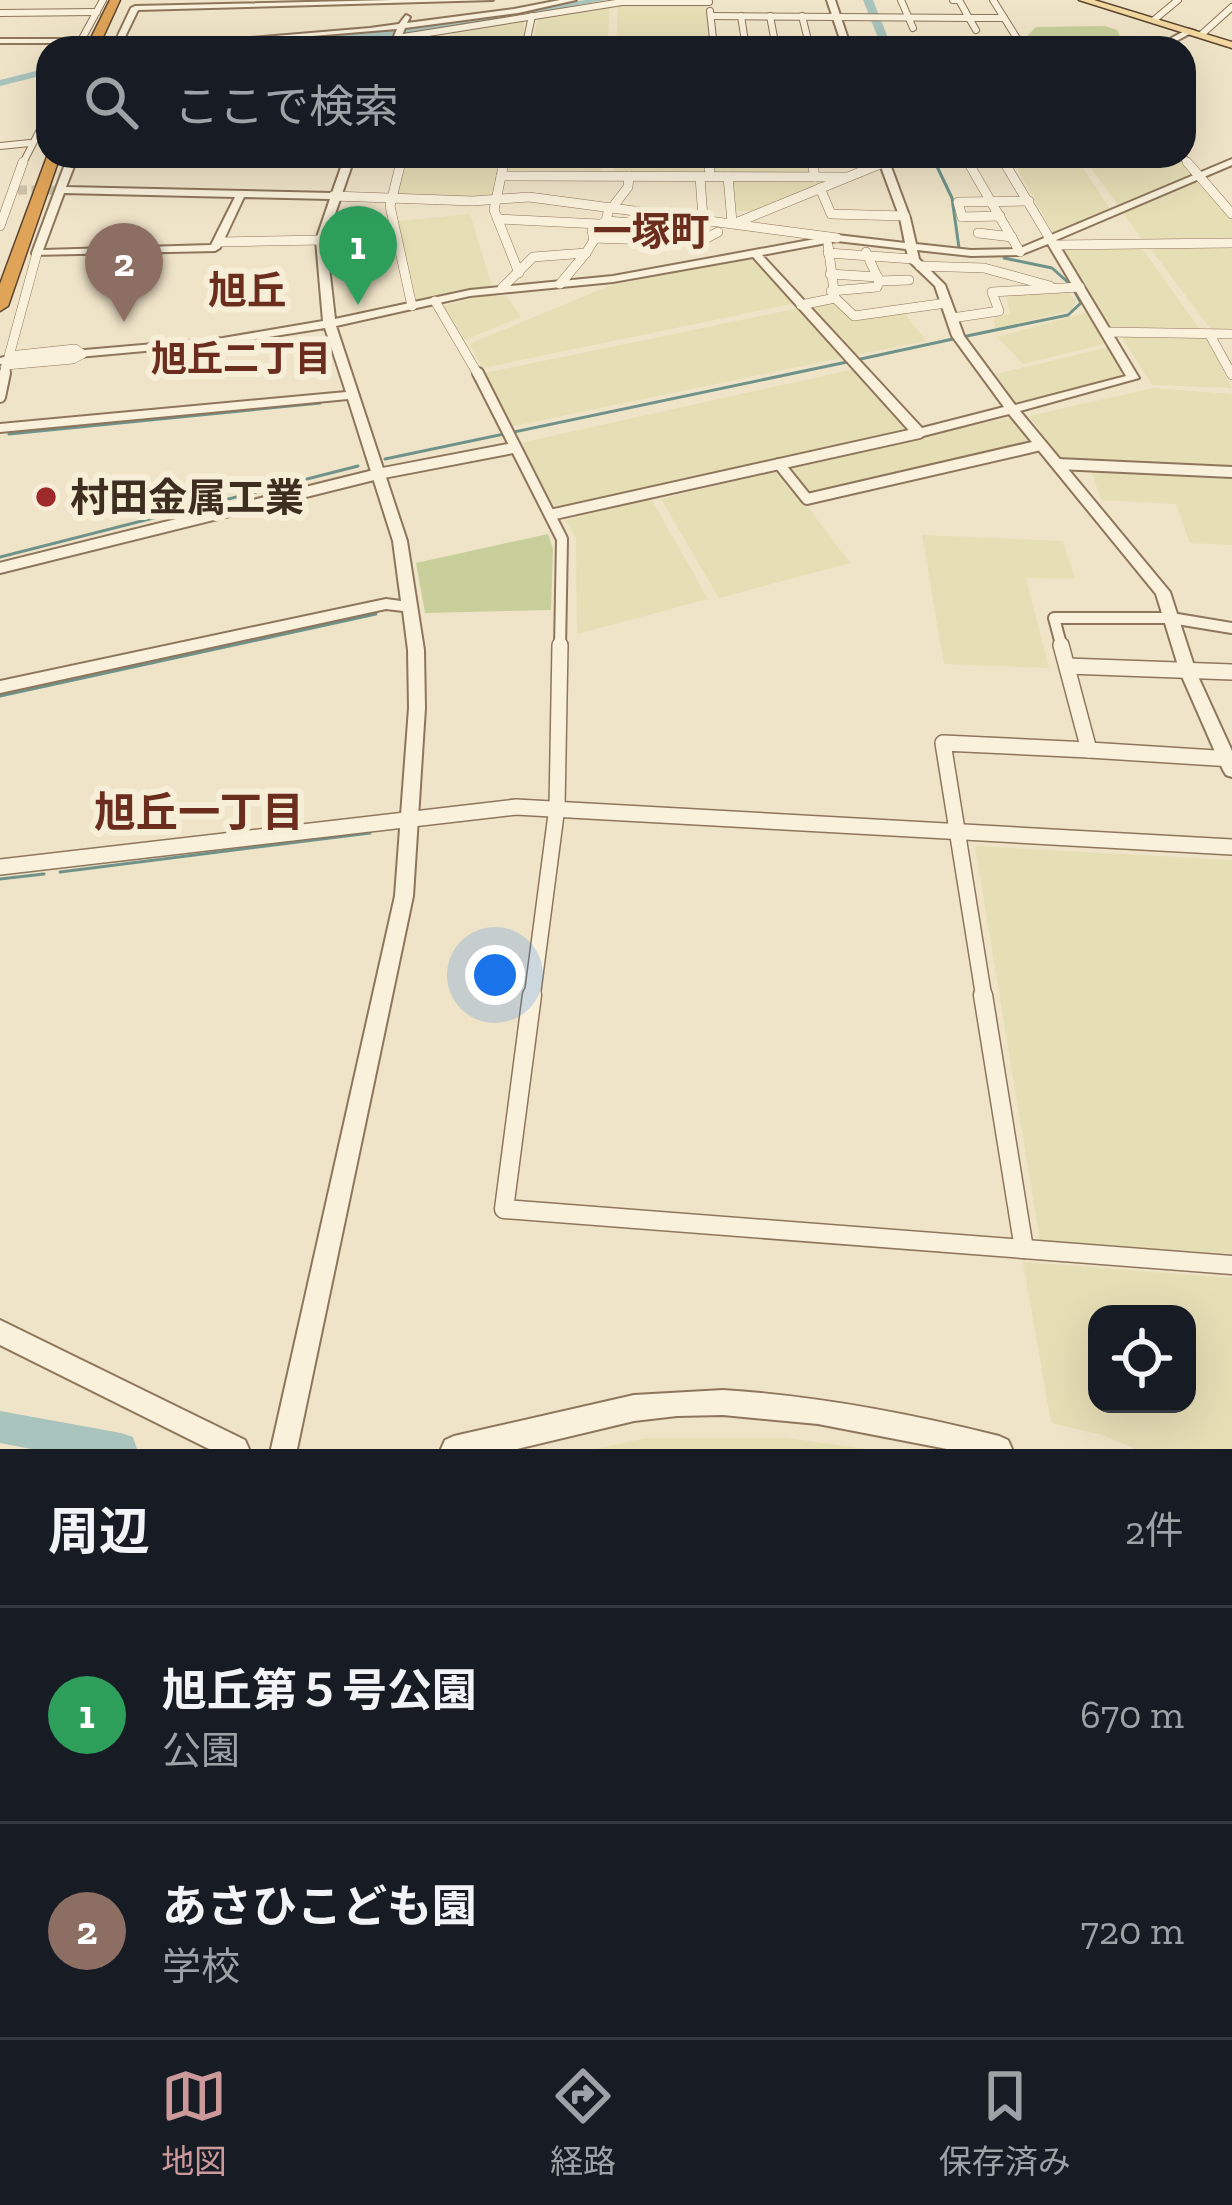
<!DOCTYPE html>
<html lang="ja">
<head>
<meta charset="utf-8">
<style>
	:root { --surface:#171b24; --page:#242831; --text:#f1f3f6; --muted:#9ea1a6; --line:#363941; --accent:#cc999b }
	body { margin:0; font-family:"Zilla Slab","Noto Sans JP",serif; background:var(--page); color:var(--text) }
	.controls { position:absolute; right:36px; bottom:36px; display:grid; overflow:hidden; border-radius:24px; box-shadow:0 12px 48px #0002 }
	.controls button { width:108px; height:108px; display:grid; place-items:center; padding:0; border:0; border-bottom:3px solid var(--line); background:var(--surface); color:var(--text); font:60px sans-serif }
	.you { position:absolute; left:495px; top:975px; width:42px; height:42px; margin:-30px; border:9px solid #fff; border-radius:50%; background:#1a73e8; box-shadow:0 0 0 18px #1a73e833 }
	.badge { display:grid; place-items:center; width:78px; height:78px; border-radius:50%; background:var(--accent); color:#fff; font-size:39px; font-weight:700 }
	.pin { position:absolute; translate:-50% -99px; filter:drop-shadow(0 3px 6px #0008) }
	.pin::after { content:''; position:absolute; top:63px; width:42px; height:36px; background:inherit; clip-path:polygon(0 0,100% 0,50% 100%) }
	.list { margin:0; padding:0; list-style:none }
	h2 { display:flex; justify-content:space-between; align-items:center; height:156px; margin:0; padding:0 48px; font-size:51px }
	h2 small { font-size:39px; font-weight:400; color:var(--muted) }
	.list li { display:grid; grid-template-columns:78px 1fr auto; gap:36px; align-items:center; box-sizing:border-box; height:216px; padding:0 48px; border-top:3px solid var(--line) }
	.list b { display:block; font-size:45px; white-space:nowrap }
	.list p { margin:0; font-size:39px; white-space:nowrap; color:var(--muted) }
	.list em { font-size:39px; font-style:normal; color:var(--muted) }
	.icon { flex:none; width:66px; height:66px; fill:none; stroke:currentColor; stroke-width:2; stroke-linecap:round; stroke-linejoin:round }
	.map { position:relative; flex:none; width:1232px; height:1449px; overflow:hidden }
	.search { position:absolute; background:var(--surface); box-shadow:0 12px 48px #0002; left:36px; right:36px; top:36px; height:132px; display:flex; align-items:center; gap:30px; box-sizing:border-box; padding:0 42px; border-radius:36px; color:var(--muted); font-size:45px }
	.sheet { height:588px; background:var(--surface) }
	nav { display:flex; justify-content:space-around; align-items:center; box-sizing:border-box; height:168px; border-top:3px solid var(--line); background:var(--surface); font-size:33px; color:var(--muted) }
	nav a { display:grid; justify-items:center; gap:6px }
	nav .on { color:var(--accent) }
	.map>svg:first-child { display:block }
	.farmland { fill:#e6deb5; fill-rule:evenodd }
	.green { fill:#c9cf9b }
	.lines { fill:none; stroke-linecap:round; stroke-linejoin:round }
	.stream { stroke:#6f938a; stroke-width:3 }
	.river { fill:#a9c4bc; fill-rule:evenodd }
	.minor-tunnel-far1 { stroke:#ccc0a6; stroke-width:6; stroke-dasharray:6 3; stroke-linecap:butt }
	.minor-tunnel { stroke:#ccc0a6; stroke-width:9; stroke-dasharray:9 4.5; stroke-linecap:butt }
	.minor-far4-casing { stroke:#8d765c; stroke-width:8 }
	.minor-far3-casing { stroke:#8d765c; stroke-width:10 }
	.minor-far2-casing { stroke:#8d765c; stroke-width:14 }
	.minor-far1-casing { stroke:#8d765c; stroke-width:18 }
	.minor-casing { stroke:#8d765c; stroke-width:21 }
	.tertiary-casing { stroke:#8d765c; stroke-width:4 }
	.primary-casing { stroke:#5b4430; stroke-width:3 }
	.motorway-casing { stroke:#5b4430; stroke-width:3 }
	.minor-far4 { stroke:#faf1dc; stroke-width:6 }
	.minor-far3 { stroke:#faf1dc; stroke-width:9 }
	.minor-far2 { stroke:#faf1dc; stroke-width:10 }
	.minor-far1 { stroke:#faf1dc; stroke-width:15 }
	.minor { stroke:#faf1dc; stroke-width:18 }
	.tertiary { fill:#faf1dc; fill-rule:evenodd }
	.primary { fill:#f3d9a0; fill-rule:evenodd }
	.motorway { fill:#e0a458; fill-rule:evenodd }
	.poi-dot { fill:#9e2a2b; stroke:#f7eed8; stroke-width:4.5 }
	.labels { text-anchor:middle; stroke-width:12; stroke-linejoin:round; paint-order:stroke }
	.far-neighbourhood-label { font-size:36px; font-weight:bold; fill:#6b2e1e; stroke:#f7eed8 }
	.far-quarter-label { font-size:39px; font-weight:bold; fill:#6b2e1e; stroke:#f7eed8 }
	.poi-label { font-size:39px; font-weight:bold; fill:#3d2e20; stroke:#f7eed8; text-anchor:start }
	.neighbourhood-label { font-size:42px; font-weight:bold; fill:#6b2e1e; stroke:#f7eed8 }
</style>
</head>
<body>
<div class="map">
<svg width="1232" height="1449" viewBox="0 0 1232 1449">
	<rect width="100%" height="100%" fill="#f0e4c8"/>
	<g class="farmland">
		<path d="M705,0L710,48H616L618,4Z"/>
		<path d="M610,5L607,48H531L538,18Z"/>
		<path d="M524,19L523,48H445L451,31Z"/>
		<path d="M410,156H502L495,196L395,198Z"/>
		<path d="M510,156H602L601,175H508Z"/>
		<path d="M613,156H705L708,176L613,175Z"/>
		<path d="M713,156H808L813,176H715Z"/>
		<path d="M1082,156L1181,158L1194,174L1118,205Z"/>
		<path d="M1078,160L1110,209L1053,233L1013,161Z"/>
		<path d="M733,180L832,181L759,211H735Z"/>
		<path d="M1195,181L1232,219V241L1144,242L1122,211Z"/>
		<path d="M470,214L492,287L417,303L398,221Z"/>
		<path d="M1061,247H1141L1201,331L1112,330Z"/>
		<path d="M1232,247V330L1212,331L1150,248Z"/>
		<path d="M753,257L796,303L483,368L469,344L609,286Z"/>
		<path d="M1068,290L1076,302L1072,310L996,329L993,318L1010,314L1006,295Z"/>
		<path d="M483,296H506L521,317L465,340L443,306Z"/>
		<path d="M833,301L852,319L902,310L926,341L855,355L808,306Z"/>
		<path d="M799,308L844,356L841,358L509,427L485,373Z"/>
		<path d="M1089,312L1109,343L1023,364L997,337Z"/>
		<path d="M1122,337H1206L1232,388L1152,385Z"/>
		<path d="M1109,347L1125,369L1118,379L1018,405L996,374Z"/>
		<path d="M855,369L912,430L556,511L520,443Z"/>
		<path d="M1153,388L1232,394V468L1062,460L1029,416Z"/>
		<path d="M1012,417L1030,443L811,493L789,466Z"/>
		<path d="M1091,469L1232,476V545L1190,543L1176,504L1101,500Z"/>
		<path d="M780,470L850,563L719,598L661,499Z"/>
		<path d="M651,499L708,599L577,634L576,538L565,520Z"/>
		<path d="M922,535L1063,541L1075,579L1026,578L1049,668L944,664Z"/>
		<path d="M975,846L1232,860V1254L1040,1241Z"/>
		<path d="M1023,1262L1232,1278V1449H1135L1103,1435L1051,1423ZM1187,1314V1404H1097V1314Z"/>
		<path d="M646,1438H787L867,1449H596Z"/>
	</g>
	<g class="green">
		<path d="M1105,26L1117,30L1126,48H1040L1026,37L1036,27Z"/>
		<path d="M548,534L553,549L551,610L425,613L416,563Z"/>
	</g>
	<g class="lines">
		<g class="stream">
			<path d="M122,44L134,18"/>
			<path d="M932,156L952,198L959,248"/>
			<path d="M1004,258L1052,268L1070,284"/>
			<path d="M962,337L1068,315L1081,303L1075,292"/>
			<path d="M856,360L953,339"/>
			<path d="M9,434L320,403"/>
			<path d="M385,459L847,362"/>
			<path d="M0,557L358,466"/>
			<path d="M0,696L376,614"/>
			<path d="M60,872L370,833"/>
			<path d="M0,879L44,874"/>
		</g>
		<g class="river">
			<path d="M585,0H606L417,34L236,48H193L417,28Z"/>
			<path d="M863,0H873L892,48H882Z"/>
			<path d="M48,68V74L0,86V80Z"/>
			<path d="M0,1411L121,1433L133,1437L137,1449H31L0,1443Z"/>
		</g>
		<path class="minor-tunnel-far1" d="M89,41H111"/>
		<path class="minor-tunnel" d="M18,190H55"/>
		<g class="minor-far4-casing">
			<g id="minor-far4">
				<path d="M901,0L913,28"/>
				<path d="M993,0L1023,48"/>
				<path d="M710,11L714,48"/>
				<path d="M0,13L97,12"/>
				<path d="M711,16L837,17"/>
				<path d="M741,16L746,48"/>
				<path d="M770,16L776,48"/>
				<path d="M802,16L810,48"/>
				<path d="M837,17L969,18L959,0H953"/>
				<path d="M1154,20L1178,0"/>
				<path d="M976,30L969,18H1004"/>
				<path d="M1202,34L1232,7"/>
				<path d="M397,38L622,2H709"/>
				<path d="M77,48L103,0"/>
				<path d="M262,48L396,41"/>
				<path d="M525,48L532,16"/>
				<path d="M0,146L30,143"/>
				<path d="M708,156L709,165"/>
				<path d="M811,156L813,165"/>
				<path d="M965,156L970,165"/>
				<path d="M1001,156L1006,165"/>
				<path d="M1182,156L1190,165"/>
				<path d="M22,165L48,114"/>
				<path d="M401,165L403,156"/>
				<path d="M503,165L505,156"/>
				<path d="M877,165L899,156"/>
			</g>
		</g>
		<g class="minor-far3-casing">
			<g id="minor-far3">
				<path d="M401,162L390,206L412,306"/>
				<path d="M504,162L494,210L519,273"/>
				<path d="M709,162L710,177"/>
				<path d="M812,162L815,177"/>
				<path d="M968,162L1020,252"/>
				<path d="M1004,162L1050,239"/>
				<path d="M1187,162L1232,214"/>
				<path d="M501,176L846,177"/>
				<path d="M700,177L703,218"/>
				<path d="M728,177L732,222"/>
				<path d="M820,188L831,214L905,216"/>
				<path d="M333,196L473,201L529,197L837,238"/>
				<path d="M612,208L628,187L629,176"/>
				<path d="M1000,216L962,217L958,202L1029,201"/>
				<path d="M498,219L599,224"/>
				<path d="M606,221L684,227"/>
				<path d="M738,222L885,162"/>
				<path d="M0,226L23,162"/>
				<path d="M978,233L1012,237"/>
				<path d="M682,236L705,239L718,232"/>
				<path d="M593,238L681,241L689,216"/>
				<path d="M222,242L321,240"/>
				<path d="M828,245L835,298"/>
				<path d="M1054,245L1232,243"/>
				<path d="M866,252L879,281L909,280"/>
				<path d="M37,253L9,356L75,349L82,354"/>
				<path d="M828,253L913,259"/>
				<path d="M920,266L984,268L1050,286"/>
				<path d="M830,274L878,277"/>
				<path d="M560,284L586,253"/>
				<path d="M502,288L533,257L586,253L594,240L592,231L606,221L609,208"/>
				<path d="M831,291L877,287L879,281"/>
				<path d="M435,301L479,376"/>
				<path d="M801,305L835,298L854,316L946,303"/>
				<path d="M952,318L999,311L992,292L1080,287"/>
				<path d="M1107,332L1232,334"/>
				<path d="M1210,335L1232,375"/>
				<path d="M4,376L6,365L73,359L82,354"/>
			</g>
		</g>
		<g class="minor-far2-casing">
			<g id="minor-far2">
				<path d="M478,373L562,539L560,648"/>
				<path d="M0,397L5,373"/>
				<path d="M779,464L807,499L1041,445"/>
				<path d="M1058,464L1232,472"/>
				<path d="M550,515L919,433"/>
				<path d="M0,568L378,474L513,448"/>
				<path d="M1062,648L1054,618H1171L1232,628"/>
			</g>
		</g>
		<g class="minor-far1-casing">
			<g id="minor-far1">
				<path d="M1061,645L1089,750L1232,759"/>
				<path d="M1067,666L1232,672"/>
				<path d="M0,867L516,807L1232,847"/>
				<path d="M532,998L557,807L560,645"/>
				<path d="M984,998L943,743L1089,750"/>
			</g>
		</g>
		<g class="minor-casing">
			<g id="minor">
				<path d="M532,995L504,1209L1232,1265"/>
				<path d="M983,995L1024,1249"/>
			</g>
		</g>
		<g class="tertiary-casing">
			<g id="tertiary">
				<path d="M393,0H493L138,10L121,45L128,48L113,46L131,8L135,6Z"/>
				<path d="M560,0H576L518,13L405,28L397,48H389L397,29L166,48H132L370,28L399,24L406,15L410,17L407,23L514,9Z"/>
				<path d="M827,0H835L851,48H843Z"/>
				<path d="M1188,29L1195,31L1163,48H1153Z"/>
				<path d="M0,39H81L85,41L81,43H0Z"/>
				<path d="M68,156H78L66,187L332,193L345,156H355L326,240L335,319L470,290L613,276L837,235L905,243L900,218L877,156H887L910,218L916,244L971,250L1018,249L1232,159V165L1056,240L1139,378L1020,411L1170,592L1196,672L1232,751V777L1226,775L1223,770L1180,672L1156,594L1009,414L919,437L914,436L753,257L613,282L470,296L336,326L407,541L424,650L425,708L413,896L297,1449H271L395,896L409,708L408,650L403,611L386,609L0,693V681L386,599L401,601L393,541L348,399L0,432V424L346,392L325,328L223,344L0,364V358L4,357L223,338L323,321L316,240L330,199L244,197L220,248L215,251L33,255L32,253ZM64,193L235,197L211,245L43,250ZM837,241L906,249L910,262L935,286L952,336L1004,407L922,428L762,255ZM1048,244L1126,376L1015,405L964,336L945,285L919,259L917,250L971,256L1020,255Z"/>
				<path d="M0,1320L245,1440L249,1449H209L0,1345Z"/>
				<path d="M723,1390C817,1396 908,1413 999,1436L1008,1440L1012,1449H947L818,1424L723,1415L677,1416L634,1421L517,1449H441L445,1440L454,1436L634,1395Z"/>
			</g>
		</g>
		<g class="primary-casing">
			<path id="primary" d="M1079,0H1094L1232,42V48Z"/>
		</g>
		<g class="motorway-casing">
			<g id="motorway">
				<path d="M110,0H120L98,48H86Z"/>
				<path d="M48,154L60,156L8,306L0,311V284Z"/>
			</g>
		</g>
		<use href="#minor-far4" class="minor-far4"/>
		<use href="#minor-far3" class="minor-far3"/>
		<use href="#minor-far2" class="minor-far2"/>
		<use href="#minor-far1" class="minor-far1"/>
		<use href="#minor" class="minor"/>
		<use href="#tertiary" class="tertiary"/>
		<use href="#primary" class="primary"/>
		<use href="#motorway" class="motorway"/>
	</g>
	<circle class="poi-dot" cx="46" cy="497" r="12"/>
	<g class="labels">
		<g class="far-neighbourhood-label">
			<text x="241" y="371">旭丘二丁目</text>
		</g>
		<g class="far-quarter-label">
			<text x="651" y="245">一塚町</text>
			<text x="247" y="304">旭丘</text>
		</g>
		<g class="poi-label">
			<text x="70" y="511">村田金属工業</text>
		</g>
		<g class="neighbourhood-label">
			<text x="199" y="827">旭丘一丁目</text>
		</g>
	</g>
</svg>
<div class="controls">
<button><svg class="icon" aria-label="locate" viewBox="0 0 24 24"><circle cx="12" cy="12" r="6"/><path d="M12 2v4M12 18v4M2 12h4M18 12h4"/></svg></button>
</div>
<div class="you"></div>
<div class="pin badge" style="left:358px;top:305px;background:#2e9e5b">1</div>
<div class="pin badge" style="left:124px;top:322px;background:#8d6e63">2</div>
<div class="search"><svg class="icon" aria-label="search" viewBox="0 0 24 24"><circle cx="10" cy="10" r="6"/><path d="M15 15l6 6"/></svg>ここで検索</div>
</div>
<section class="sheet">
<h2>周辺<small>2件</small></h2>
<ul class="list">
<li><span class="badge" style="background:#2e9e5b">1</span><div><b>旭丘第５号公園</b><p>公園</p></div><em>670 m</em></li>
<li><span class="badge" style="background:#8d6e63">2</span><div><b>あさひこども園</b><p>学校</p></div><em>720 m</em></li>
</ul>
</section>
<nav>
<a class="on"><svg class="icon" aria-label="map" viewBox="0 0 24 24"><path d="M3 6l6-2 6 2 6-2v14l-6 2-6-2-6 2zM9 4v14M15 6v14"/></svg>地図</a>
<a><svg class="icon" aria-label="directions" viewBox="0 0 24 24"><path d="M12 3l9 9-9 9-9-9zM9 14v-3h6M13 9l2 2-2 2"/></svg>経路</a>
<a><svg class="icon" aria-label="saved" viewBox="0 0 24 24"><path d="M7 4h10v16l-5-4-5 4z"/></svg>保存済み</a>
</nav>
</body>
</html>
